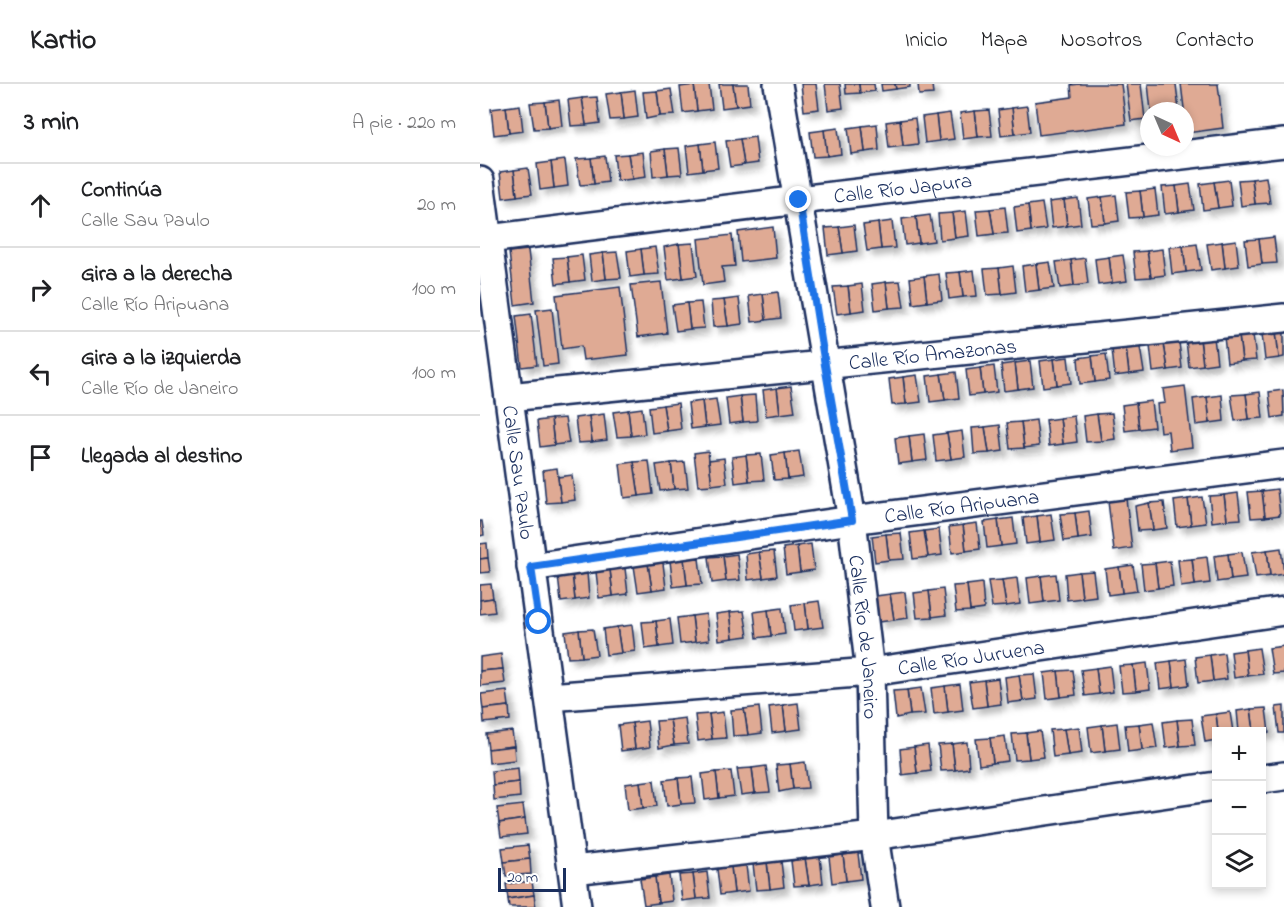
<!DOCTYPE html>
<html lang="es">
<head>
<meta charset="utf-8">
<style>
	:root { --surface:#fff; --page:#f6f6f6; --text:#202124; --muted:#757577; --line:#e0e0e0 }
	body { margin:0; font-family:"Indie Flower",sans-serif; background:var(--page); color:var(--text) }
	.controls { position:absolute; right:18px; bottom:18px; display:grid; overflow:hidden; border-radius:0px; box-shadow:0 3px 9px #0003 }
	.controls button { width:54px; height:54px; display:grid; place-items:center; padding:0; border:0; border-bottom:2px solid var(--line); background:var(--surface); color:var(--text); font:30px sans-serif }
	.compass { position:absolute; left:660px; top:18px; width:54px; height:54px; border-radius:50%; background:var(--surface); box-shadow:0 3px 9px #0003; rotate:136deg }
	.scale { position:absolute; left:18px; bottom:15px; width:68px; box-sizing:border-box; padding-left:6px; border:3px solid #1b2f5e; border-top:0; font-size:16px; line-height:21px; white-space:nowrap; color:#1b2f5e; -webkit-text-stroke:4px #fff; paint-order:stroke }
	.stop { position:absolute; width:18px; height:18px; margin:-14px; border:4px solid #1a73e8; border-radius:50%; background:#fff }
	.stop.end { background:#1a73e8; border-color:#fff; box-shadow:0 2px 6px #0008 }
	.list { margin:0; padding:0; list-style:none }
	h2 { display:flex; justify-content:space-between; align-items:center; height:78px; margin:0; padding:0 24px; font-size:26px }
	h2 small { font-size:20px; font-weight:400; color:var(--muted) }
	.list li { display:grid; grid-template-columns:39px 1fr auto; gap:18px; align-items:center; box-sizing:border-box; height:84px; padding:0 24px; border-top:2px solid var(--line) }
	.list b { display:block; font-size:22px; white-space:nowrap }
	.list p { margin:0; font-size:20px; white-space:nowrap; color:var(--muted) }
	.list em { font-size:20px; font-style:normal; color:var(--muted) }
	.icon { flex:none; width:33px; height:33px; fill:none; stroke:currentColor; stroke-width:2; stroke-linecap:round; stroke-linejoin:round }
	.map { position:relative; flex:none; width:804px; height:823px; overflow:hidden }
	header { display:flex; align-items:center; gap:36px; box-sizing:border-box; height:84px; padding:0 30px; background:var(--surface); border-bottom:2px solid var(--line) }
	header strong { font-size:28px }
	nav { display:flex; gap:33px; margin-inline-start:auto; font-size:21px }
	main { display:flex }
	aside { flex:1; background:var(--surface) }
	.map>svg:first-child { display:block }
	.building { fill:#dfaa94; stroke:#1b2f5e; stroke-width:1.5; filter:url(#shadow) }
	.lines { fill:none; stroke-linecap:round; stroke-linejoin:round }
	.minor-casing { stroke:#1b2f5e; stroke-width:32 }
	.minor { stroke:#fff; stroke-width:27 }
	.route { stroke:#1a73e8; stroke-width:8 }
	.labels { text-anchor:middle; stroke-width:4.5; stroke-linejoin:round; paint-order:stroke }
	.street-label { font-size:21px; fill:#1b2f5e; stroke:#fff }
</style>
</head>
<body>
<header>
<strong>Kartio</strong>
<nav><a>Inicio</a><a>Mapa</a><a>Nosotros</a><a>Contacto</a></nav>
</header>
<main>
<aside>
<h2>3 min<small>A pie · 220 m</small></h2>
<ul class="list">
<li><svg class="icon" aria-label="ahead" viewBox="0 0 24 24"><path d="M12 20V5M6 11l6-6 6 6"/></svg><div><b>Continúa</b><p>Calle Sau Paulo</p></div><em>20 m</em></li>
<li><svg class="icon" aria-label="right" viewBox="0 0 24 24"><path d="M7 20v-9h11M14 6l5 5-5 5"/></svg><div><b>Gira a la derecha</b><p>Calle Río Aripuana</p></div><em>100 m</em></li>
<li><svg class="icon" aria-label="left" viewBox="0 0 24 24"><path d="M17 20v-9H6M10 6l-5 5 5 5"/></svg><div><b>Gira a la izquierda</b><p>Calle Río de Janeiro</p></div><em>100 m</em></li>
<li><svg class="icon" aria-label="arrive" viewBox="0 0 24 24"><path d="M6 21V4h12l-3 4 3 4H6"/></svg><div><b>Llegada al destino</b></div></li>
</ul>
</aside>
<div class="map">
<svg width="804" height="823" viewBox="0 0 804 823">
	<defs>
		<filter id="shadow"><feDropShadow dx="5.5" dy="5.5" stdDeviation="3" flood-color="#0004"/></filter>
	</defs>
	<rect width="100%" height="100%" fill="#fff"/>
	<filter id="ink" filterUnits="userSpaceOnUse"><feTurbulence type="fractalNoise" baseFrequency=".0167" numOctaves="2"/><feDisplacementMap in="SourceGraphic" scale="12" xChannelSelector="R" yChannelSelector="G"/><feConvolveMatrix kernelMatrix="1 2 1 2 8 2 1 2 1" color-interpolation-filters="sRGB"/></filter>
	<g filter="url(#ink)">
		<g class="building">
			<path d="M229,0L232,25L217,27L214,1Z"/>
			<path d="M239,0H253L256,22L242,24Z"/>
			<path d="M253,0H268L270,20L256,22Z"/>
			<path d="M321,0H336L339,25L324,27Z"/>
			<path d="M345,0H360L363,24L348,26Z"/>
			<path d="M365,0H379L380,9L366,10Z"/>
			<path d="M379,0H394L395,7L380,9Z"/>
			<path d="M401,0H415L416,5L402,7Z"/>
			<path d="M415,0H430V3L416,5Z"/>
			<path d="M438,0H452L453,10L439,11Z"/>
			<path d="M600,0H641L646,40L559,51L555,18L592,13L591,1Z"/>
			<path d="M646,0H661L665,35L651,37Z"/>
			<path d="M668,0H696L699,27H671Z"/>
			<path d="M701,0H738L743,44L707,49Z"/>
			<path d="M214,1L217,27L203,29L200,3Z"/>
			<path d="M191,5L195,31L180,32L177,7Z"/>
			<path d="M155,6L158,33L144,35L141,8Z"/>
			<path d="M177,7L180,32L166,35L163,8Z"/>
			<path d="M141,8L144,35L130,36L126,10Z"/>
			<path d="M117,13L120,39L106,41L102,14Z"/>
			<path d="M102,14L106,41L91,42L88,16Z"/>
			<path d="M79,16L82,42L68,44L65,18Z"/>
			<path d="M65,18L68,44L54,45L50,19Z"/>
			<path d="M40,21L43,47L29,49L26,23Z"/>
			<path d="M547,22L550,48L535,50L532,24Z"/>
			<path d="M26,23L29,49L14,51L11,25Z"/>
			<path d="M532,24L535,50L521,52L518,26Z"/>
			<path d="M509,26L512,52L498,53L495,27Z"/>
			<path d="M495,27L498,53L483,55L480,29Z"/>
			<path d="M470,29L474,55L459,57L456,31Z"/>
			<path d="M456,31L459,57L445,59L442,33Z"/>
			<path d="M435,34L438,60L423,62L420,36Z"/>
			<path d="M420,36L423,62L409,64L406,38Z"/>
			<path d="M397,40L399,66L385,68L382,42Z"/>
			<path d="M382,42L385,68L371,70L368,44Z"/>
			<path d="M358,44L361,70L347,72L344,46Z"/>
			<path d="M344,46L347,72L333,73L330,48Z"/>
			<path d="M275,53L278,79L264,81L260,55Z"/>
			<path d="M260,55L264,81L250,83L246,57Z"/>
			<path d="M235,58L238,84L223,86L220,60Z"/>
			<path d="M220,60L223,86L209,88L206,62Z"/>
			<path d="M199,64L202,90L188,91L185,65Z"/>
			<path d="M185,65L188,91L173,93L171,67Z"/>
			<path d="M163,68L166,93L152,95L148,70Z"/>
			<path d="M148,70L152,95L137,97L134,71Z"/>
			<path d="M125,72L128,98L114,100L111,74Z"/>
			<path d="M111,74L114,100L100,101L96,75Z"/>
			<path d="M85,76L88,102L74,104L71,78Z"/>
			<path d="M71,78L74,104L60,106L57,80Z"/>
			<path d="M48,84L52,110L37,112L34,86Z"/>
			<path d="M34,86L37,112L23,114L20,88Z"/>
			<path d="M786,93L790,119L775,120L772,95Z"/>
			<path d="M772,95L775,120L761,122L758,96Z"/>
			<path d="M749,96L752,122L738,124L734,98Z"/>
			<path d="M734,98L738,124L723,126L720,100Z"/>
			<path d="M710,100L714,126L699,128L696,102Z"/>
			<path d="M696,102L699,128L685,130L682,103Z"/>
			<path d="M675,105L678,131L663,133L660,107Z"/>
			<path d="M660,107L663,133L649,134L646,108Z"/>
			<path d="M636,111L639,137L625,139L622,113Z"/>
			<path d="M622,113L625,139L611,140L608,115Z"/>
			<path d="M598,114L601,140L587,142L584,116Z"/>
			<path d="M584,116L587,142L572,144L569,118Z"/>
			<path d="M562,119L566,145L551,147L548,121Z"/>
			<path d="M548,121L551,147L537,149L534,123Z"/>
			<path d="M525,123L528,149L514,150L510,125Z"/>
			<path d="M510,125L514,150L499,152L496,126Z"/>
			<path d="M486,127L489,152L475,154L472,129Z"/>
			<path d="M472,129L475,154L460,156L458,130Z"/>
			<path d="M450,131L454,157L439,159L436,133Z"/>
			<path d="M436,133L439,159L425,161L422,135Z"/>
			<path d="M412,137L415,164L401,165L398,139Z"/>
			<path d="M398,139L401,165L387,167L383,141Z"/>
			<path d="M374,141L377,167L363,169L359,143Z"/>
			<path d="M293,143L296,174L261,178L258,148Z"/>
			<path d="M359,143L363,169L348,171L345,144Z"/>
			<path d="M252,151L255,182L242,183L244,198L223,201L218,155Z"/>
			<path d="M794,153L797,179L782,180L779,155Z"/>
			<path d="M779,155L782,180L768,182L765,156Z"/>
			<path d="M756,156L759,182L745,184L742,158Z"/>
			<path d="M742,158L745,184L731,186L727,160Z"/>
			<path d="M213,159L217,192L203,194L199,160Z"/>
			<path d="M199,160L203,194L188,196L184,163Z"/>
			<path d="M717,160L721,186L706,188L703,162Z"/>
			<path d="M703,162L706,188L692,190L689,163Z"/>
			<path d="M175,163L179,190L164,191L161,165Z"/>
			<path d="M161,165L164,191L150,193L147,167Z"/>
			<path d="M682,165L685,191L671,193L667,167Z"/>
			<path d="M48,166L54,218L35,221L29,168Z"/>
			<path d="M667,167L671,193L656,194L653,168Z"/>
			<path d="M137,168L141,194L126,195L123,169Z"/>
			<path d="M123,169L126,195L112,197L109,171Z"/>
			<path d="M102,171L105,196L90,198L87,173Z"/>
			<path d="M643,171L647,197L632,199L629,173Z"/>
			<path d="M87,173L90,198L76,200L73,174Z"/>
			<path d="M629,173L632,199L618,201L615,175Z"/>
			<path d="M605,174L608,200L594,202L591,176Z"/>
			<path d="M591,176L594,202L580,204L576,178Z"/>
			<path d="M570,178L574,204L559,206L556,180Z"/>
			<path d="M556,180L559,206L545,208L542,182Z"/>
			<path d="M533,182L536,208L522,210L519,184Z"/>
			<path d="M519,184L522,210L507,211L504,185Z"/>
			<path d="M494,186L497,212L483,213L480,188Z"/>
			<path d="M480,188L483,213L469,215L466,189Z"/>
			<path d="M459,190L462,216L447,218L444,192Z"/>
			<path d="M444,192L447,218L433,220L430,194Z"/>
			<path d="M420,197L424,223L409,224L406,198Z"/>
			<path d="M181,198L187,249L158,253L151,201Z"/>
			<path d="M406,198L409,224L395,226L392,200Z"/>
			<path d="M382,200L385,226L371,228L368,202Z"/>
			<path d="M368,202L371,228L357,230L353,203Z"/>
			<path d="M140,203L148,271L103,276L101,262L82,265L76,211Z"/>
			<path d="M298,208L301,234L286,236L283,210Z"/>
			<path d="M283,210L286,236L272,238L269,212Z"/>
			<path d="M259,214L262,240L248,242L244,216Z"/>
			<path d="M244,216L248,242L233,243L231,217Z"/>
			<path d="M221,218L224,244L210,245L207,219Z"/>
			<path d="M207,219L210,245L196,247L192,221Z"/>
			<path d="M72,224L78,280L63,282L56,226Z"/>
			<path d="M51,230L57,281L42,283L36,232Z"/>
			<path d="M804,247V273L799,274L796,248Z"/>
			<path d="M796,248L799,274L785,276L782,250Z"/>
			<path d="M773,250L776,276L762,277L759,252Z"/>
			<path d="M759,252L762,277L747,279L744,253Z"/>
			<path d="M734,253L737,279L723,281L720,255Z"/>
			<path d="M720,255L723,281L709,283L706,257Z"/>
			<path d="M699,258L702,284L688,286L684,260Z"/>
			<path d="M684,260L688,286L673,288L670,262Z"/>
			<path d="M660,263L664,288L649,290L646,264Z"/>
			<path d="M646,264L649,290L635,292L632,266Z"/>
			<path d="M626,270L629,296L615,298L612,272Z"/>
			<path d="M612,272L615,298L600,300L598,274Z"/>
			<path d="M588,273L591,299L577,301L574,275Z"/>
			<path d="M574,275L577,301L563,303L560,277Z"/>
			<path d="M550,277L553,303L538,305L535,279Z"/>
			<path d="M535,279L538,305L524,307L521,281Z"/>
			<path d="M514,282L517,308L503,310L500,284Z"/>
			<path d="M500,284L503,310L489,312L486,286Z"/>
			<path d="M476,288L479,314L465,316L461,290Z"/>
			<path d="M461,290L465,316L450,318L447,292Z"/>
			<path d="M437,291L441,318L426,320L423,293Z"/>
			<path d="M423,293L426,320L412,321L409,295Z"/>
			<path d="M311,302L315,328L300,330L297,304Z"/>
			<path d="M705,302L712,363L690,366L688,347L680,348L677,320L685,319L683,305Z"/>
			<path d="M297,304L300,330L286,332L283,306Z"/>
			<path d="M803,306L804,332L792,334L789,308Z"/>
			<path d="M780,308L783,334L769,335L766,310Z"/>
			<path d="M766,310L769,335L755,337L751,311Z"/>
			<path d="M275,311L277,337L263,338L260,312Z"/>
			<path d="M742,311L744,337L730,339L727,313Z"/>
			<path d="M260,312L263,338L249,340L246,314Z"/>
			<path d="M727,313L730,339L716,341L713,315Z"/>
			<path d="M236,315L240,341L225,343L222,317Z"/>
			<path d="M222,317L225,343L211,345L208,319Z"/>
			<path d="M671,317L674,343L659,345L656,319Z"/>
			<path d="M198,319L201,345L187,347L183,321Z"/>
			<path d="M656,319L659,345L645,347L642,321Z"/>
			<path d="M183,321L187,347L172,349L169,323Z"/>
			<path d="M162,324L165,350L151,352L148,326Z"/>
			<path d="M148,326L151,352L137,353L133,328Z"/>
			<path d="M632,329L635,355L621,357L617,330Z"/>
			<path d="M124,330L127,356L112,358L109,332Z"/>
			<path d="M617,330L621,357L606,358L603,332Z"/>
			<path d="M109,332L112,358L98,359L95,334Z"/>
			<path d="M594,332L597,358L583,360L580,334Z"/>
			<path d="M85,334L89,359L74,361L71,335Z"/>
			<path d="M580,334L583,360L569,362L566,336Z"/>
			<path d="M71,335L74,361L60,363L57,337Z"/>
			<path d="M556,336L559,362L544,364L541,338Z"/>
			<path d="M541,338L544,364L530,365L527,339Z"/>
			<path d="M520,341L523,367L509,369L505,343Z"/>
			<path d="M505,343L509,369L494,370L492,344Z"/>
			<path d="M482,347L485,373L471,375L467,349Z"/>
			<path d="M467,349L471,375L456,377L453,351Z"/>
			<path d="M444,350L447,376L432,378L429,352Z"/>
			<path d="M429,352L432,378L418,380L415,354Z"/>
			<path d="M228,367L232,401L218,402L214,369Z"/>
			<path d="M319,367L323,393L308,395L305,369Z"/>
			<path d="M305,369L308,395L294,396L291,371Z"/>
			<path d="M281,370L284,396L269,397L266,371Z"/>
			<path d="M266,371L269,397L255,399L252,373Z"/>
			<path d="M244,374L247,399L232,401L229,376Z"/>
			<path d="M169,377L173,410L159,412L154,378Z"/>
			<path d="M154,378L159,412L144,414L140,380Z"/>
			<path d="M205,378L208,404L194,405L191,379Z"/>
			<path d="M191,379L194,405L180,407L176,381Z"/>
			<path d="M77,384L81,418L66,419L63,386Z"/>
			<path d="M92,391L95,416L81,418L78,393Z"/>
			<path d="M797,405L800,431L785,433L782,407Z"/>
			<path d="M645,406L652,464L634,467L627,409Z"/>
			<path d="M782,407L785,433L771,434L768,408Z"/>
			<path d="M758,409L761,435L747,436L744,411Z"/>
			<path d="M744,411L747,436L732,438L729,412Z"/>
			<path d="M722,413L726,439L711,441L708,415Z"/>
			<path d="M708,415L711,441L697,443L694,417Z"/>
			<path d="M684,418L687,444L673,446L669,419Z"/>
			<path d="M669,419L673,446L658,447L655,422Z"/>
			<path d="M609,427L612,453L598,455L595,429Z"/>
			<path d="M595,429L598,455L584,457L580,430Z"/>
			<path d="M571,430L575,456L560,458L557,432Z"/>
			<path d="M557,432L560,458L546,460L543,434Z"/>
			<path d="M533,434L536,460L521,462L518,436Z"/>
			<path d="M518,436L521,462L507,464L504,438Z"/>
			<path d="M0,437H2L4,451L0,452Z"/>
			<path d="M497,439L500,465L486,467L483,441Z"/>
			<path d="M483,441L486,467L472,469L469,443Z"/>
			<path d="M459,445L462,471L448,473L444,447Z"/>
			<path d="M444,447L448,473L433,475L430,449Z"/>
			<path d="M421,449L424,475L409,476L406,450Z"/>
			<path d="M406,450L409,476L395,478L392,452Z"/>
			<path d="M7,459L8,474L0,475V460Z"/>
			<path d="M331,460L334,486L320,488L317,462Z"/>
			<path d="M317,462L320,488L306,490L303,464Z"/>
			<path d="M801,464L804,490L790,492L787,466Z"/>
			<path d="M787,466L790,492L776,494L772,468Z"/>
			<path d="M294,467L297,492L283,494L279,468Z"/>
			<path d="M279,468L283,494L268,496L266,470Z"/>
			<path d="M762,468L766,494L751,496L748,470Z"/>
			<path d="M257,470L260,496L246,497L243,472Z"/>
			<path d="M748,470L751,496L737,498L734,472Z"/>
			<path d="M243,472L246,497L232,499L229,473Z"/>
			<path d="M727,473L730,499L715,501L712,475Z"/>
			<path d="M8,474L10,488L0,489V475Z"/>
			<path d="M219,474L222,500L207,501L204,475Z"/>
			<path d="M204,475L207,501L193,503L190,477Z"/>
			<path d="M712,475L715,501L701,503L698,476Z"/>
			<path d="M690,477L693,502L678,504L675,479Z"/>
			<path d="M183,479L186,504L172,506L168,480Z"/>
			<path d="M675,479L678,504L664,506L661,480Z"/>
			<path d="M168,480L172,506L158,508L154,482Z"/>
			<path d="M653,481L657,507L642,509L639,483Z"/>
			<path d="M639,483L642,509L628,511L625,485Z"/>
			<path d="M145,484L148,510L133,512L130,486Z"/>
			<path d="M130,486L133,512L119,514L116,488Z"/>
			<path d="M613,487L616,512L602,514L599,488Z"/>
			<path d="M107,488L109,514L95,516L92,490Z"/>
			<path d="M599,488L602,514L587,516L585,490Z"/>
			<path d="M92,490L95,516L81,518L78,492Z"/>
			<path d="M576,490L579,516L564,518L561,492Z"/>
			<path d="M561,492L564,518L550,520L547,494Z"/>
			<path d="M537,494L540,520L526,522L522,496Z"/>
			<path d="M522,496L526,522L512,523L508,497Z"/>
			<path d="M502,499L504,525L490,527L487,501Z"/>
			<path d="M11,500L13,514L0,516V501Z"/>
			<path d="M487,501L490,527L476,528L473,502Z"/>
			<path d="M463,505L466,531L452,533L449,507Z"/>
			<path d="M449,507L452,533L437,534L434,509Z"/>
			<path d="M425,508L428,534L414,536L410,510Z"/>
			<path d="M410,510L414,536L399,538L396,512Z"/>
			<path d="M13,514L15,528L0,530V516Z"/>
			<path d="M339,517L343,543L328,545L325,519Z"/>
			<path d="M325,519L328,545L314,547L311,521Z"/>
			<path d="M302,524L305,550L291,552L288,526Z"/>
			<path d="M288,526L291,552L277,554L274,528Z"/>
			<path d="M264,527L268,552L253,554L250,528Z"/>
			<path d="M250,528L253,554L239,556L236,530Z"/>
			<path d="M226,530L229,556L215,558L212,532Z"/>
			<path d="M212,532L215,558L200,560L197,534Z"/>
			<path d="M190,535L193,561L179,563L176,537Z"/>
			<path d="M176,537L179,563L165,565L162,538Z"/>
			<path d="M152,541L155,567L141,569L137,543Z"/>
			<path d="M137,543L141,569L126,571L123,545Z"/>
			<path d="M113,545L117,571L102,573L99,546Z"/>
			<path d="M99,546L102,573L88,574L85,548Z"/>
			<path d="M804,562V589L793,590L789,564Z"/>
			<path d="M779,564L783,590L768,592L765,566Z"/>
			<path d="M765,566L768,592L754,594L751,568Z"/>
			<path d="M744,569L747,595L733,597L730,571Z"/>
			<path d="M21,570L23,585L0,587V573Z"/>
			<path d="M730,571L733,597L718,599L715,573Z"/>
			<path d="M706,575L709,601L694,603L691,577Z"/>
			<path d="M691,577L694,603L680,605L677,579Z"/>
			<path d="M667,579L670,605L656,607L653,581Z"/>
			<path d="M653,581L656,607L642,608L639,582Z"/>
			<path d="M630,582L633,608L619,610L616,584Z"/>
			<path d="M616,584L619,610L605,612L601,586Z"/>
			<path d="M23,585L25,599L0,602V587Z"/>
			<path d="M593,586L596,611L581,613L578,587Z"/>
			<path d="M578,587L581,613L567,615L564,589Z"/>
			<path d="M554,590L557,615L543,617L539,591Z"/>
			<path d="M539,591L543,617L528,619L525,593Z"/>
			<path d="M518,594L521,620L507,622L504,596Z"/>
			<path d="M504,596L507,622L493,624L489,598Z"/>
			<path d="M480,600L483,626L468,628L465,602Z"/>
			<path d="M465,602L468,628L454,630L451,604Z"/>
			<path d="M441,604L445,630L430,631L427,606Z"/>
			<path d="M427,606L430,631L416,634L413,607Z"/>
			<path d="M27,607L29,622L3,625L1,610Z"/>
			<path d="M318,619L321,645L306,647L303,621Z"/>
			<path d="M303,621L306,647L292,649L289,623Z"/>
			<path d="M29,622L30,636L4,639L3,625Z"/>
			<path d="M804,622V649H799L796,623Z"/>
			<path d="M279,623L282,649L268,651L264,625Z"/>
			<path d="M786,624L789,649L782,650V648H774L771,625Z"/>
			<path d="M264,625L268,651L253,652L251,626Z"/>
			<path d="M771,625L774,648H759L757,627Z"/>
			<path d="M243,628L246,654L232,655L229,630Z"/>
			<path d="M750,628L753,648H738L736,630Z"/>
			<path d="M229,630L232,655L218,657L215,631Z"/>
			<path d="M736,630L738,648L736,656L725,658L721,632Z"/>
			<path d="M205,634L208,660L194,661L190,636Z"/>
			<path d="M712,635L715,661L700,662L697,636Z"/>
			<path d="M190,636L194,661L179,664L176,637Z"/>
			<path d="M697,636L700,662L686,664L683,638Z"/>
			<path d="M167,637L170,663L155,665L152,639Z"/>
			<path d="M673,638L677,664L662,666L659,640Z"/>
			<path d="M152,639L155,665L141,667L138,641Z"/>
			<path d="M637,639L640,665L625,667L622,641Z"/>
			<path d="M659,640L662,666L648,668L645,641Z"/>
			<path d="M622,641L625,667L611,669L608,643Z"/>
			<path d="M599,643L602,669L588,671L584,645Z"/>
			<path d="M584,645L588,671L573,673L570,646Z"/>
			<path d="M32,647L34,662L8,665L6,650Z"/>
			<path d="M560,647L564,673L549,675L546,649Z"/>
			<path d="M546,649L549,675L535,676L532,650Z"/>
			<path d="M525,652L528,677L513,679L510,654Z"/>
			<path d="M510,654L513,679L499,681L496,655Z"/>
			<path d="M487,658L489,684L475,686L472,660Z"/>
			<path d="M472,660L475,686L461,687L458,661Z"/>
			<path d="M448,661L451,687L437,689L434,663Z"/>
			<path d="M34,662L35,676L9,679L8,665Z"/>
			<path d="M434,663L437,689L422,691L420,665Z"/>
			<path d="M325,678L328,704L313,705L310,680Z"/>
			<path d="M310,680L313,705L299,708L296,681Z"/>
			<path d="M286,682L290,708L275,709L272,684Z"/>
			<path d="M38,684L39,698L13,701L12,687Z"/>
			<path d="M272,684L275,709L261,711L257,685Z"/>
			<path d="M251,687L254,712L239,714L236,688Z"/>
			<path d="M236,688L239,714L225,716L222,690Z"/>
			<path d="M212,693L215,719L201,720L198,694Z"/>
			<path d="M198,694L201,720L187,722L184,696Z"/>
			<path d="M174,696L177,722L163,724L160,698Z"/>
			<path d="M39,698L40,713L14,716L13,701Z"/>
			<path d="M160,698L163,724L148,726L145,700Z"/>
			<path d="M43,721L45,735L19,739L17,724Z"/>
			<path d="M45,735L47,750L21,753L19,739Z"/>
			<path d="M48,761L50,775L24,778L22,764Z"/>
			<path d="M378,769L381,795L366,797L363,771Z"/>
			<path d="M363,771L366,797L352,799L349,773Z"/>
			<path d="M340,773L343,799L329,801L325,774Z"/>
			<path d="M325,774L329,801L314,802L311,777Z"/>
			<path d="M50,775L51,790L26,792L24,778Z"/>
			<path d="M301,777L304,803L290,805L287,778Z"/>
			<path d="M287,778L290,805L276,806L273,780Z"/>
			<path d="M266,781L269,807L254,809L251,783Z"/>
			<path d="M251,783L254,809L240,811L237,785Z"/>
			<path d="M227,788L230,814L216,815L213,790Z"/>
			<path d="M213,790L216,815L202,817L199,791Z"/>
			<path d="M189,791L192,817L178,819L175,793Z"/>
			<path d="M175,793L178,819L164,821L160,795Z"/>
			<path d="M52,797L54,811L28,815L26,800Z"/>
			<path d="M54,811L56,823H29L28,815Z"/>
		</g>
		<g class="lines">
			<g class="minor-casing">
				<g id="minor">
					<path id="s1" d="M298,0L372,436L390,588L394,752L405,823"/>
					<path id="s2" d="M0,97L97,823"/>
					<path id="s3" d="M0,156L319,116L804,59"/>
					<path id="s4" d="M29,313L804,234"/>
					<path id="s5" d="M51,483L372,436L804,380"/>
					<path id="s6" d="M69,613L390,588L804,527"/>
					<path d="M782,695L804,692"/>
					<path d="M93,786L394,752L736,702"/>
				</g>
			</g>
			<use href="#minor" class="minor"/>
		</g>
	</g>
	<g class="lines" filter="url(#ink)">
		<path class="route" d="M59,538L51,483L372,436L345,281L319,116"/>
	</g>
	<g class="labels">
		<g class="street-label">
			<text dy="7" stroke="none"><textPath href="#s3" startOffset="426">Calle Río Japura</textPath></text>
			<text dy="7" stroke="none"><textPath href="#s4" startOffset="426">Calle Río Amazonas</textPath></text>
			<text dy="7" stroke="none"><textPath href="#s2" startOffset="294">Calle Sau Paulo</textPath></text>
			<text dy="7" stroke="none"><textPath href="#s5" startOffset="435">Calle Río Aripuana</textPath></text>
			<text dy="7" stroke="none"><textPath href="#s1" startOffset="560">Calle Río de Janeiro</textPath></text>
			<text dy="7" stroke="none"><textPath href="#s6" startOffset="424">Calle Río Juruena</textPath></text>
		</g>
	</g>
</svg>
<div class="controls">
<button>+</button>
<button>−</button>
<button><svg class="icon" aria-label="layers" viewBox="0 0 24 24"><path d="M12 4l9 5-9 5-9-5zM3 14l9 5 9-5"/></svg></button>
</div>
<svg class="compass" viewBox="-18 -18 36 36"><path d="M0-13l5 13h-10z" fill="#e53935"/><path d="M0 13l5-13h-10z" fill="#757577"/></svg>
<div class="scale">20 m</div>
<div class="stop" style="left:59px;top:538px"></div>
<div class="stop end" style="left:319px;top:116px"></div>
</div>
</main>
</body>
</html>
